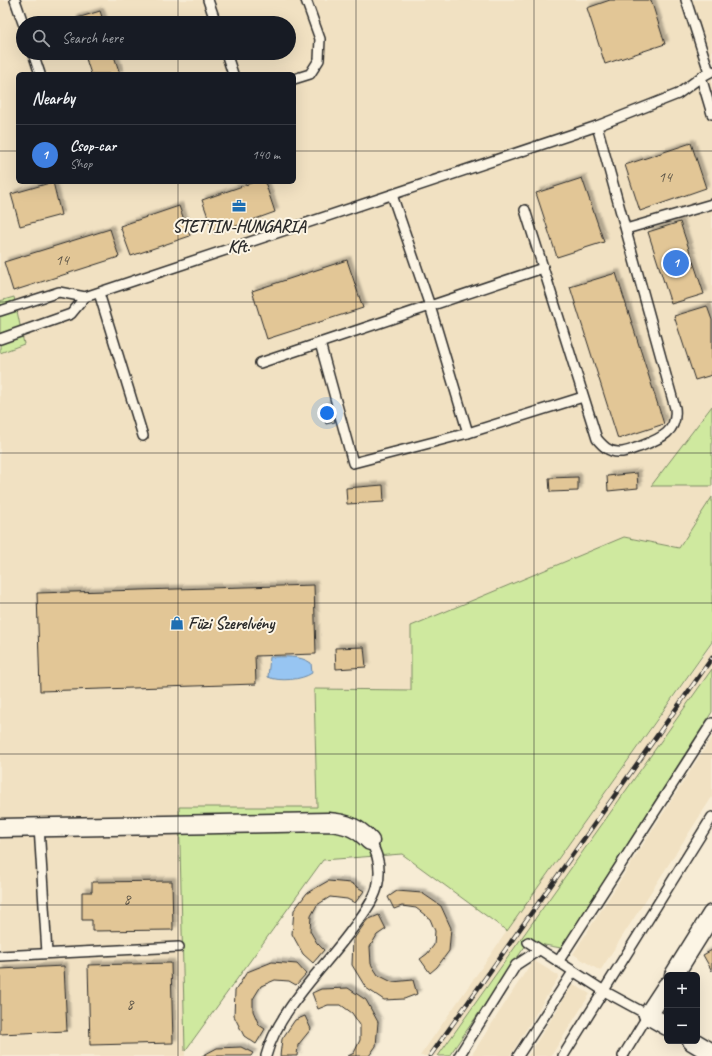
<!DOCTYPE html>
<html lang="en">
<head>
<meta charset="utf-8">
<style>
	:root { --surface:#171b24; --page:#20242c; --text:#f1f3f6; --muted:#9ea1a6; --line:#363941; --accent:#1f6fb2 }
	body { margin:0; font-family:Caveat,sans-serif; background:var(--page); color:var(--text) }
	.controls { position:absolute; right:12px; bottom:12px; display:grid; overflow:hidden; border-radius:6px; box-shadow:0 4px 16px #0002 }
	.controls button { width:36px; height:36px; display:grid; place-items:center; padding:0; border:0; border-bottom:1px solid var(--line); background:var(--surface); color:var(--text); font:20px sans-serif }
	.you { position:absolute; left:327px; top:413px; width:14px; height:14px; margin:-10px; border:3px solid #fff; border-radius:50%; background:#1a73e8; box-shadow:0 0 0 6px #1a73e833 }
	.badge { display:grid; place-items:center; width:26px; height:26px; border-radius:50%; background:var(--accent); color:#fff; font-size:13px; font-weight:700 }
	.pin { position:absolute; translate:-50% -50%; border:2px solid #fff; box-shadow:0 1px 4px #0006 }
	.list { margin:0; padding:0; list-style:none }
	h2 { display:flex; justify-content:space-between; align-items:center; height:52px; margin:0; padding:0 16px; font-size:17px }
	h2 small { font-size:13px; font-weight:400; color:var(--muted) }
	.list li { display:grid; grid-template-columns:26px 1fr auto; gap:12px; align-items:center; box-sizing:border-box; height:60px; padding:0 16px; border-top:1px solid var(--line) }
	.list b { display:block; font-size:15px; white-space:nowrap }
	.list p { margin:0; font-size:13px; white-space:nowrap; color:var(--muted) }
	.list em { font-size:13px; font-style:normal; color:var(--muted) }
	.icon { flex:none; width:22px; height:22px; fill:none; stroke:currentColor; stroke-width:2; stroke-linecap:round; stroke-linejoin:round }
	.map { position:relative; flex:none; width:712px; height:1056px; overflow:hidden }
	.search { position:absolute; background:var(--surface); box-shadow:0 4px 16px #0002; left:16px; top:16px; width:280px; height:44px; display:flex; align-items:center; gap:10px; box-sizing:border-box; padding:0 14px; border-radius:22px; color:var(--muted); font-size:15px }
	.panel { position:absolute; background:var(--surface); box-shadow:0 4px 16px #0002; left:16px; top:72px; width:280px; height:112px; border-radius:6px }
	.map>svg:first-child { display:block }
	.built { fill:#f1e1c2; fill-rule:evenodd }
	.green { fill:#cfe99f; stroke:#7d8a65 }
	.water { fill:#97c5f2; stroke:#6c87a2 }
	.building { fill:#e2c696; stroke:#2b2b2b; filter:url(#shadow) }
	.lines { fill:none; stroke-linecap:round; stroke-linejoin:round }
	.service-casing { stroke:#2b2b2b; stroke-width:12 }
	.minor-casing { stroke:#2b2b2b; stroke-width:21 }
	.service { stroke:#fcf5e5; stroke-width:9 }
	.minor { stroke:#fcf5e5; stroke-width:18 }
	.rail-casing { stroke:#2b2b2b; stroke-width:4.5 }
	.rail { stroke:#fcf5e5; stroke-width:3; stroke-dasharray:9; stroke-linecap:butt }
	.grid { fill:none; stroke:#2b2b2b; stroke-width:1; stroke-opacity:0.55 }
	.labels { text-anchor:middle; stroke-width:4; stroke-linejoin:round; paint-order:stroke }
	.number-label { font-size:15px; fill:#595246 }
	.poi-label { font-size:17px; font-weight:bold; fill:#2b2b2b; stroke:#fcf5e5 }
</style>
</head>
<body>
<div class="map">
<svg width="712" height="1056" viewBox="0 0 712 1056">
	<defs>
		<filter id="shadow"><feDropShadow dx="3.5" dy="-3.5" stdDeviation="1" flood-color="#0004"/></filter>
	</defs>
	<rect width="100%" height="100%" fill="#f7ecd5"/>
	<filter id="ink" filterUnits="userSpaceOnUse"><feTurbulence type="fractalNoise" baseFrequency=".025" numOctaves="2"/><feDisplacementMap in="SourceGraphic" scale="8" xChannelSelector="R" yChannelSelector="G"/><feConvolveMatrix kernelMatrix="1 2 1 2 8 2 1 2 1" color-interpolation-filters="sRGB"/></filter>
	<g filter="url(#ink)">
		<g class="built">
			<path d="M0,0H712V406L652,486H712V497L679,548L624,537L411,690L314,689L317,807H179L185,1056H0V353L24,344L14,297L0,301ZM23,23H289V53H23ZM18,74H294V182H18Z"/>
			<path d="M712,644V669L438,1056H420L507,931Z"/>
			<path d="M712,737V797L600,971L573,954Z"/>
			<path d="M533,960L559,976L510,1056H471Z"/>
			<path d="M573,984L590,994L551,1056H528Z"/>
		</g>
		<g class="green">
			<path d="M14,297L24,344L0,353V301Z"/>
			<path d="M712,406V486H651Z"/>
			<path d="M712,497V642L507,931L402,854L323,860L185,1051L179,807H317L314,689L411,690V626L624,537L679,548Z"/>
			<path d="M712,669V712L561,948L528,942L449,1056H438Z"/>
		</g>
		<path class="water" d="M270,657C283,657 300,655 311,663L312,673C302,680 279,682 268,677Z"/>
		<g class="building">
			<path d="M610,0H651L665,44L605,64L587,8Z"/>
			<path d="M100,11L104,23H75L74,19Z"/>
			<path d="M84,53H113L120,74H91Z"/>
			<path d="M691,143L706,188L640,211L625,165Z"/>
			<path d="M582,178L604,242L557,257L536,193Z"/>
			<path d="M53,182L61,215L20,226L11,194Z"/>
			<path d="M254,182H265L275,212L214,234L202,200Z"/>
			<path d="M179,206L190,236L131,256L120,226Z"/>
			<path d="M680,222L704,294L671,304L648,232Z"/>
			<path d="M110,229L119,257L13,291L4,262Z"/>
			<path d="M347,260L363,308L267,339L252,291Z"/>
			<path d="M616,273L664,424L618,439L570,287Z"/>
			<path d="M707,306L712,320V375L695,380L674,316Z"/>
			<path d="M330,404L335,422L326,424L320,408Z"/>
			<path d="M637,473L638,488L608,491L607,476Z"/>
			<path d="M578,477V491L550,492L549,478Z"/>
			<path d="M383,485L384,502L347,504L346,488Z"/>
			<path d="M314,585L316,654L255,656L256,684L40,691L37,593Z"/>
			<path d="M364,647L366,667L336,669L335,648Z"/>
			<path d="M172,881L173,930L92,931V920H82V892H92V882Z"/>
			<path d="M328,881L351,883L364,891L355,903L347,899L330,897L317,905L311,916L310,931L317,943L324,950L313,963L303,954L292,934L294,910L307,893Z"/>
			<path d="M397,891L422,893L441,906L451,928L449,951L437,967L430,973L420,959L427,954L434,945L435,931L430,919L416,908L402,906L394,909L388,897Z"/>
			<path d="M379,915L386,929L377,935L370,947L371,964L378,975L392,982L413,980L417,994L404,999L384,1000L366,988L352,965L353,940L367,920Z"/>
			<path d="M712,950V971L703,955Z"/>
			<path d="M272,962L297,964L306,974L296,985L289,981L275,980L261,986L253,999V1011L259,1025L265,1029L256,1044L244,1036L234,1016L235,991L247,972Z"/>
			<path d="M171,963L173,1043L90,1045L88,965Z"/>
			<path d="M64,966L67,1031L0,1034V969Z"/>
			<path d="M348,988L366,1000L378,1022L376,1046L369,1056H348L354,1053L360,1040V1025L352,1013L341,1005H328L318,1009L312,993L321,989Z"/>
			<path d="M305,1016L311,1029L298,1045L297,1056H280L282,1039L295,1020Z"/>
			<path d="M241,1047L253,1053L251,1056H202L217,1048Z"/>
		</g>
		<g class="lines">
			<g class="service-casing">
				<g id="service">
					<path d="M15,0L23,23"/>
					<path d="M208,0L216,23"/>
					<path d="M686,0L709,72"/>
					<path d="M33,53L40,74"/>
					<path d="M226,53L233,74"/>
					<path d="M701,77L712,114"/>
					<path d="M294,79L310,74L319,60L320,39L306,0"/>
					<path d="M392,195L430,306L468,433"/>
					<path d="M525,210L597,439C603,446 609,452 618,452C625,453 632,449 639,447C659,439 678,433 675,408L597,126"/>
					<path d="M626,229L712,204"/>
					<path d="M99,293L143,436"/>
					<path d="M0,311L59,292L85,297L597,126L678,94L701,77L712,71"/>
					<path d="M0,339L71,314L85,297"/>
					<path d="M320,343L353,463L468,433L583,397"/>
					<path d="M260,363L543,268"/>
					<path d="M39,827L47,953"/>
					<path d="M528,942L604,991L648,1015L623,1056"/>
					<path d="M0,956L179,947"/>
					<path d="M558,962L712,723"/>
					<path d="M266,1056C278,1010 326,966 353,928C362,916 373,902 377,888C381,872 379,855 370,841"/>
					<path d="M459,1056L516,965L539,950"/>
					<path d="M518,1056L573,972"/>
					<path d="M563,1056L712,817"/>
				</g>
			</g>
			<g class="minor-casing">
				<g id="minor">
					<path d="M0,828L328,822C346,823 358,828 370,841"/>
					<path d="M674,975L712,914"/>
					<path d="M667,986L648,1015L667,1026"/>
					<path d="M692,1041L712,1053"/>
				</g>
			</g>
			<use href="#service" class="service"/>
			<use href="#minor" class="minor"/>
			<g class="rail-casing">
				<path id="rail" d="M430,1056L712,658"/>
			</g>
			<use href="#rail" class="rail"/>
		</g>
	</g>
	<path class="grid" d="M178,0V23M356,0V1056M534,0V1056M178,53V74M0,151H18M294,151H712M178,182V1056M0,302H712M0,453H712M0,603H712M0,754H712M0,905H712"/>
	<defs>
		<g id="office-bare" transform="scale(1.08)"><path d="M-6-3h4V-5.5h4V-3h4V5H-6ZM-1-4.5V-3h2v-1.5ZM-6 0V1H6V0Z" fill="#1f6fb2" stroke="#fcf5e5" stroke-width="2.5" paint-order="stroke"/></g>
		<g id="shop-bare" transform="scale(1.08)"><path d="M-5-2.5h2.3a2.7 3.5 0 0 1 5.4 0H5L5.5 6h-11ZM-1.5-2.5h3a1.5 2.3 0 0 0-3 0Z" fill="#1f6fb2" stroke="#fcf5e5" stroke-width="2.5" paint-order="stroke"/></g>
	</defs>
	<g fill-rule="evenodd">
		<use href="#office-bare" x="239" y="206"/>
		<use href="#shop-bare" x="177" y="623"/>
	</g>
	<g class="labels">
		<g class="number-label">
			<text x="665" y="182">14</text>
			<text x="62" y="265">14</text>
			<text x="127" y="904">8</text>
			<text x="130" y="1009">8</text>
		</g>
		<g class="poi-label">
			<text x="239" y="232">STETTIN-HUNGARIA<tspan x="239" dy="20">Kft.</tspan></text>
			<text x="188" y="629" text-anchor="start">Füzi Szerelvény</text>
		</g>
	</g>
</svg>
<div class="controls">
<button>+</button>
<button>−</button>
</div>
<div class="you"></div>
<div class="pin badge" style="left:676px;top:263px;background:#3f7fe0">1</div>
<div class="search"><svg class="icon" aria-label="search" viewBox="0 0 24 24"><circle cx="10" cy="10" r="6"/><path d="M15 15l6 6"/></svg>Search here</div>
<section class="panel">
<h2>Nearby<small></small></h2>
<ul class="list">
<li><span class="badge" style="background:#3f7fe0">1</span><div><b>Csop-car</b><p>Shop</p></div><em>140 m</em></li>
</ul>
</section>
</div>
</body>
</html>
